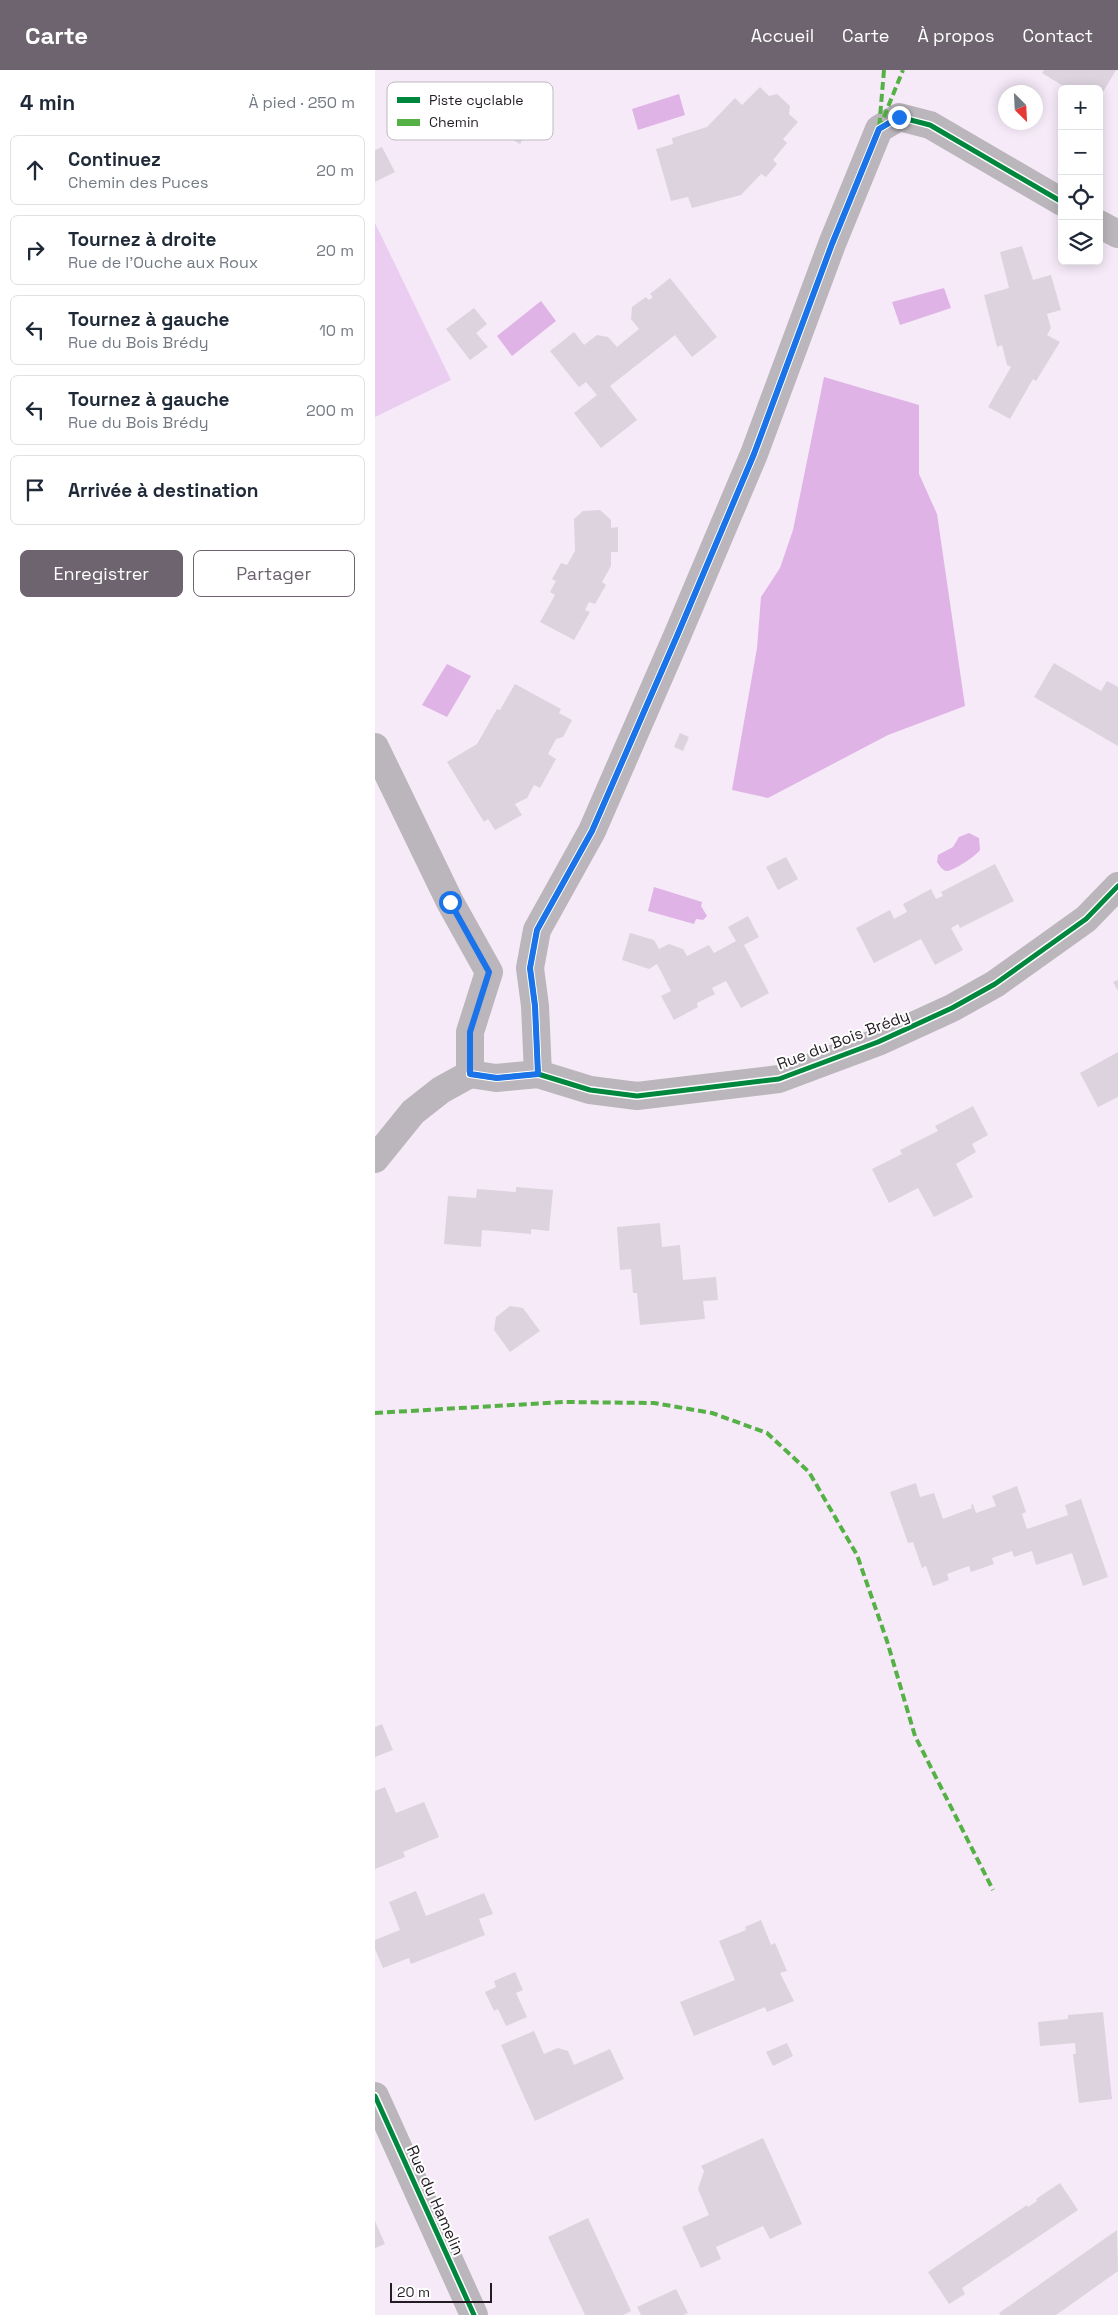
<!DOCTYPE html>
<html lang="fr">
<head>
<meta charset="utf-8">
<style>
	:root { --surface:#fff; --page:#f2f2f3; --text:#1f2937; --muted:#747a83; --line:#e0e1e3; --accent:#6e646f }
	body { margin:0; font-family:"Space Grotesk",sans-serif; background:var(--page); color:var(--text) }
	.controls { position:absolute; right:15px; top:15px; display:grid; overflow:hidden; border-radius:8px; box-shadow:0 2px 12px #0003 }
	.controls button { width:45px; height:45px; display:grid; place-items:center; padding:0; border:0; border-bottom:1px solid var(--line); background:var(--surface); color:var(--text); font:25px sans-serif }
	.compass { position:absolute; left:623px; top:15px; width:45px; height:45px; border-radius:50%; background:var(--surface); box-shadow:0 2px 12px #0003; rotate:156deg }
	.scale { position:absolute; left:15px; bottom:12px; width:102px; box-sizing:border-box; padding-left:5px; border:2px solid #241c25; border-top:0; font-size:14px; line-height:18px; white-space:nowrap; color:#241c25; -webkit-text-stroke:4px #fff; paint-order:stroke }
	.stop { position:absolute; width:15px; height:15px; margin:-11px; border:4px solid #1a73e8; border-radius:50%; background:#fff }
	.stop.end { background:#1a73e8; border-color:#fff; box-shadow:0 1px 5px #0008 }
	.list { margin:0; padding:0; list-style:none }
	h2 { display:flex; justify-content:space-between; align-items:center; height:65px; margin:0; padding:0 20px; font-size:21px }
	h2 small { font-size:16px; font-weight:400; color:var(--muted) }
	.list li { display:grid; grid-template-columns:32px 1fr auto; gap:15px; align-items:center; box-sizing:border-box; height:70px; margin:0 10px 10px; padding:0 10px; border:1px solid var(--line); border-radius:8px }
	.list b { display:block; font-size:19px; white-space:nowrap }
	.list p { margin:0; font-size:16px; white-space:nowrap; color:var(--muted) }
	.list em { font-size:16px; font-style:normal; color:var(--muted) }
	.actions { display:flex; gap:10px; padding:15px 20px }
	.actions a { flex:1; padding:11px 0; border:1px solid var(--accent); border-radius:8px; text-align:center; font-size:18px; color:var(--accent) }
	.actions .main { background:var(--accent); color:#fff }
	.icon { flex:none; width:28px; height:28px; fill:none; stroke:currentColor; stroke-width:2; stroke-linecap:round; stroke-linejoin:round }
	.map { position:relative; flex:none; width:743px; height:2245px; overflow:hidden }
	header { display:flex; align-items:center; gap:30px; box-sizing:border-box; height:70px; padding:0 25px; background:var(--accent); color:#fff }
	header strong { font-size:24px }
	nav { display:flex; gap:28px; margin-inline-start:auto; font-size:18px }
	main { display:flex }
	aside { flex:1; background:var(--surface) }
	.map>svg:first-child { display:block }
	.green { fill:#eacdf0 }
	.water { fill:#dfb3e6 }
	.building { fill:#dcd3de }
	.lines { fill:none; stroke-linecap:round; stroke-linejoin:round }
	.minor { stroke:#bab6bb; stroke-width:28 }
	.quiet { stroke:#55b145; stroke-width:4; stroke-dasharray:8 4; stroke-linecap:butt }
	.cycleway-casing { stroke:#fff; stroke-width:8 }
	.cycleway { stroke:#00873e; stroke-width:5 }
	.route { stroke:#1a73e8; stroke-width:6 }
	.labels { text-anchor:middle; stroke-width:4; stroke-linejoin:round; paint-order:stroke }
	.street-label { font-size:16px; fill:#241c25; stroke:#fff }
	.key { fill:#fff; stroke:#bdbbbe; stroke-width:1 }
	.key-label { font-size:14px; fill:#241c25 }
</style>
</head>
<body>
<header>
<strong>Carte</strong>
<nav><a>Accueil</a><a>Carte</a><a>À propos</a><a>Contact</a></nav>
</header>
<main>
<aside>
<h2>4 min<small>À pied · 250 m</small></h2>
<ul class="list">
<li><svg class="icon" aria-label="ahead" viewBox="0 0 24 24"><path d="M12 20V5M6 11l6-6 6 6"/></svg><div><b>Continuez</b><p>Chemin des Puces</p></div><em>20 m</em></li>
<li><svg class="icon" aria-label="right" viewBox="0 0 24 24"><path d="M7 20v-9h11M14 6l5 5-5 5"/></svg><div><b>Tournez à droite</b><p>Rue de l'Ouche aux Roux</p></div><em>20 m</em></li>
<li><svg class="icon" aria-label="left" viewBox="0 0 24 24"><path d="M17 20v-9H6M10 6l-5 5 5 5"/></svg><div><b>Tournez à gauche</b><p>Rue du Bois Brédy</p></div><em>10 m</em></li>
<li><svg class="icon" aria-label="left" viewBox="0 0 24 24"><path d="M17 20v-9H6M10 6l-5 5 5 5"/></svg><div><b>Tournez à gauche</b><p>Rue du Bois Brédy</p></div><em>200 m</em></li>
<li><svg class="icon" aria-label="arrive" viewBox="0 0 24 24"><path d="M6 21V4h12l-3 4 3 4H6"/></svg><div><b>Arrivée à destination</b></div></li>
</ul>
<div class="actions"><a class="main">Enregistrer</a><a>Partager</a></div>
</aside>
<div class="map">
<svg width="743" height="2245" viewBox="0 0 743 2245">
	<rect width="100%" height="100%" fill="#f6eaf8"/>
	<path class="green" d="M0,153L76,310L0,347Z"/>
	<g class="water">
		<path d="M304,24L310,45L263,60L257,39Z"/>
		<path d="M569,218L576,238L525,255L517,232Z"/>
		<path d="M166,231L181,251L137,286L122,266Z"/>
		<path d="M449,307L544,335V404L562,444L590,636L513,665L393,728L357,720L382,578L386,527L405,498L418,460Z"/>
		<path d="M72,594L96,606L72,647L47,635Z"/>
		<path d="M594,763L604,768L605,780C601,786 577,802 571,801C567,800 564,795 562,792L563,785L578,777L584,767Z"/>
		<path d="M279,817L327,832L326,836L332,846L328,850L321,849L319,854L273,841Z"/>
	</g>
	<g class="building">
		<path d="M669,0H741L724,29V19H693L667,3Z"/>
		<path d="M124,16L140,25L129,44L154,58L145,74L104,50Z"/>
		<path d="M385,17L394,26L402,24L415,36L414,44L423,52L408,69L412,73L398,90L402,94L391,107L386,104L366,125L317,138L313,127L296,131L281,79L298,74L297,68L332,57L360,28L367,35Z"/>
		<path d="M7,77L20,102L0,112V80Z"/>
		<path d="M647,176L658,210L676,205L686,240L672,244L676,258L672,265L685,272L661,311L658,309L635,349L613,337L636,297L632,295L627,275L622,277L609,225L634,218L625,182Z"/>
		<path d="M295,208L342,267L317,287L300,265L235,316L262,350L226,378L199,343L222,325L211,312L204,317L175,281L199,262L209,275L222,265L233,267L242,277L264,259L256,249L257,237L271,227L274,230L278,227L275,224Z"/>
		<path d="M99,238L112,254L101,263L113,277L95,290L71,259Z"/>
		<path d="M225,440L236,450V458L243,457V482H236V496L227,512L231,515L220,534L214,532L210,540L215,542L199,570L165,552L180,525L175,522L181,511L177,509L186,493L192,495L200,481L199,449L208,441Z"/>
		<path d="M679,593L726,621L732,611L743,617V676L659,627Z"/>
		<path d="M140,614L186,639L184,643L197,650L188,667L181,669L173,684L181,689L165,718L159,715L152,728L140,734L147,745L120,760L113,749L109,752L72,692L102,674L122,639L125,640Z"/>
		<path d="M305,663L314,667L308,681L299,677Z"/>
		<path d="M411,787L423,809L403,820L391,797Z"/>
		<path d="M620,794L639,831L585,858L583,854L576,858L588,880L560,895L546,869L499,893L481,858L515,840L519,849L532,842L528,834L556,819L561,829L568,826L566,822Z"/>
		<path d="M373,846L384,867L369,875L394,923L366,938L351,911L337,918L340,924L322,933L323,937L299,950L286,926L296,921L282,894L274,899L247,890L255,863L279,870L284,879L294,874L308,879L312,886L334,875L339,883L361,871L353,857Z"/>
		<path d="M743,910V921L738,912Z"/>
		<path d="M743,982V1027L723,1037L705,1003Z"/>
		<path d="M598,1036L613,1065L597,1074L601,1082L581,1094L598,1127L559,1147L543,1118L514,1133L497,1099L527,1084L525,1080L563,1061L560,1056Z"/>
		<path d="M141,1117L178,1120L174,1161L156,1159V1164L107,1160L106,1177L69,1174L73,1126L101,1128L102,1119L141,1122Z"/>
		<path d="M285,1153L287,1177L305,1175L308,1210L341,1207L343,1230L328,1231L330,1249L265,1255L262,1223H258L256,1199L245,1200L242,1157Z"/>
		<path d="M135,1236L148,1238L165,1261L135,1282L119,1260L121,1247Z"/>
		<path d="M541,1413L545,1427L559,1423L568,1449L597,1438L596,1435L598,1434L601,1443L621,1436L617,1426L642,1416L651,1442L647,1444L652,1459L693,1445L690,1435L706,1429L733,1507L708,1516L697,1483L661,1495L657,1481L639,1487L637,1481L617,1488L619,1494L596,1502L594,1496L572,1504L574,1510L558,1516L551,1496L547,1498L538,1472L533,1473L515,1422Z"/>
		<path d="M7,1654L18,1680L0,1687V1657Z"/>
		<path d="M10,1717L21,1743L49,1732L64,1767L28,1782L30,1787L0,1799V1721Z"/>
		<path d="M41,1821L51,1846L109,1823L118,1844L104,1849L110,1865L36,1894L34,1888L8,1898L0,1879V1870L25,1860L14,1832Z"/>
		<path d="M386,1850L396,1875L400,1873L412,1901L405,1903L419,1931L392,1942L390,1937L319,1966L305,1932L360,1910L344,1871L371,1860L370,1857Z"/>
		<path d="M140,1902L148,1920L141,1923L152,1947L131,1956L123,1939L119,1941L110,1922L121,1917L119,1911Z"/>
		<path d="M728,1942L737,2029L704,2033L698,1984H701L700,1973L665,1976L663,1952L693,1949V1945Z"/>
		<path d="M159,1961L169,1984L183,1978L193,1981L199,1995L235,1979L249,2009L160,2051L126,1975Z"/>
		<path d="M412,1973L418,1986L398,1996L391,1982Z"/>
		<path d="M388,2068L427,2154L395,2169L388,2156L341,2177L346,2189L326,2198L307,2157L334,2145L323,2119L329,2101L326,2096Z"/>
		<path d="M685,2113L703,2140L587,2218L590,2224L574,2234L553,2202L652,2135L653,2137L662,2131L661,2129Z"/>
		<path d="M213,2148L256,2241L248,2245H210L173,2167Z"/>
		<path d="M0,2151L10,2174L0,2178Z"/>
		<path d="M742,2160L743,2201L681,2245H626L624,2243Z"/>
		<path d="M301,2219L313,2243L308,2245H266L262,2237Z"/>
	</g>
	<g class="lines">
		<g class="minor">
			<path d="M724,154L743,164"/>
			<path d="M0,677L75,832L114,902L95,962V1004"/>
			<path d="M95,1004L121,1008L163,1004L215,1020L262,1026L404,1009L503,972L577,938L620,914L711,849L743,816"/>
			<path d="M163,1004L160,936L155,898L162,860L217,761L302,566L379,384L457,174L504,59L524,47L555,55L687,132"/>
			<path d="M0,1089L38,1042L66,1020L95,1004"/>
			<path d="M0,2026L99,2245"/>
		</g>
		<g class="quiet">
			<path d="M509,0L504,59L528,0"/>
			<path d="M0,1343L189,1332L279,1333L337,1343L392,1363L434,1402L482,1485L512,1571L540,1666L618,1820"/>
		</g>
		<g class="cycleway-casing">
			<g id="cycleway">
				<path d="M95,1004L121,1008L163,1004L215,1020L262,1026L404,1009L503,972L577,938L620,914L711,849L743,816"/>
				<path d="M163,1004L160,936L155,898L162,860L217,761L302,566L379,384L457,174L504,59L524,47L555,55L687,132"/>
				<path d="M0,2026L99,2245"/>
			</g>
		</g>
		<use href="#cycleway" class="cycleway"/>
	</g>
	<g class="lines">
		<path class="route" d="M75,832L114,902L95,962V1004L122,1008L163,1004L160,936L155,898L162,860L217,761L302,566L379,384L457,174L504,59L524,47"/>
	</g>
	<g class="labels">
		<g class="street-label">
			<text transform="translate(468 969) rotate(-21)" y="6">Rue du Bois Brédy</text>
			<text transform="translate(61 2130) rotate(66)" y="6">Rue du Hamelin</text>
		</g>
	</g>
	<rect x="12" y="12" width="166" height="58" rx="8" class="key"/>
	<rect x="22" y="27" width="23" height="6" fill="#00873e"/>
	<rect x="22" y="49" width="23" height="7" fill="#55b145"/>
	<g class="key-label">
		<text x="54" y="35">Piste cyclable</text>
		<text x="54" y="57">Chemin</text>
	</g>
</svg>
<div class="controls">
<button>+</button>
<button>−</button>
<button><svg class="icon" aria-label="locate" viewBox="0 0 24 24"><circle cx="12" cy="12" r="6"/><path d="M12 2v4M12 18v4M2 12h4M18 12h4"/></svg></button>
<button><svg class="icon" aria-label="layers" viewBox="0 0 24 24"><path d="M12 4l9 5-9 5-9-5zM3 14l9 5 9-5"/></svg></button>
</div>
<svg class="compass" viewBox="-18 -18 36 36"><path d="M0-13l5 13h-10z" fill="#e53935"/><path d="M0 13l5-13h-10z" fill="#747a83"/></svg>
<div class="scale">20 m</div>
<div class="stop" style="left:75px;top:832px"></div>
<div class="stop end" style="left:524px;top:47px"></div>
</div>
</main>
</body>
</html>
